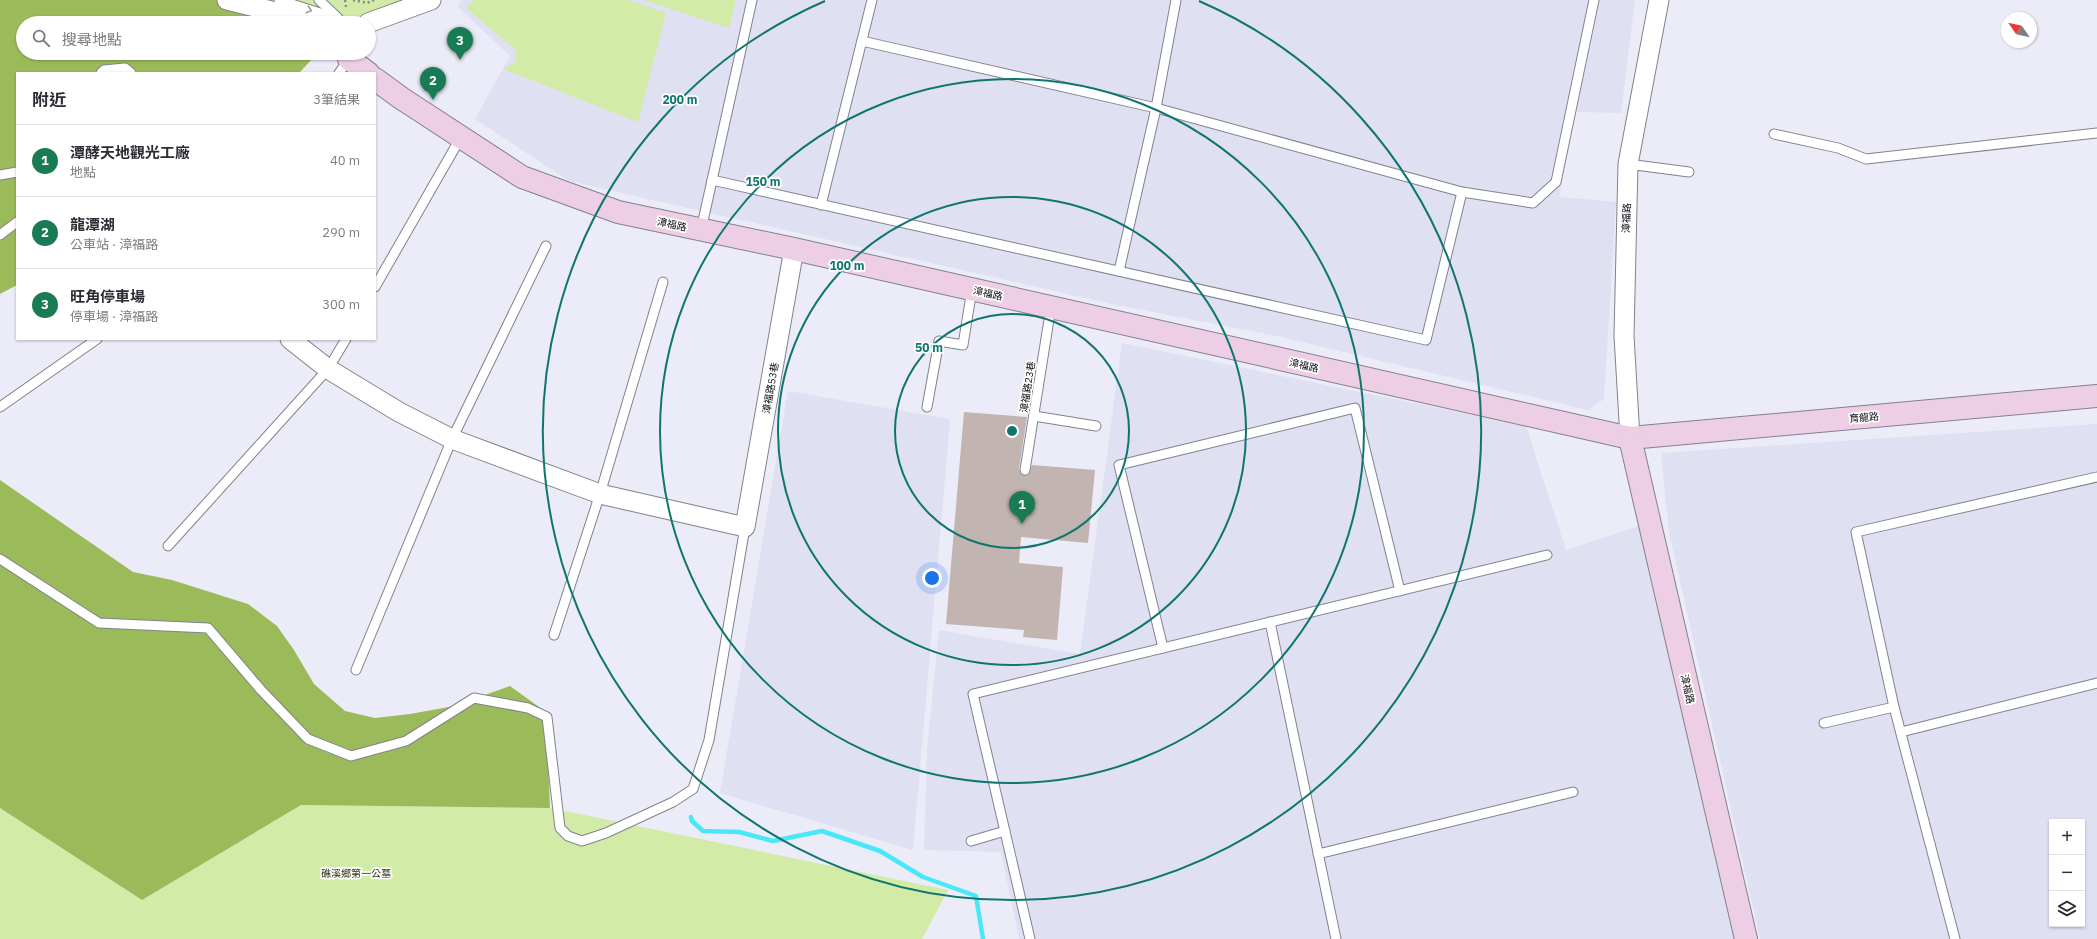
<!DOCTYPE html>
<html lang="zh-TW">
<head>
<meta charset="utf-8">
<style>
	:root { --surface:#fff; --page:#f7f7f7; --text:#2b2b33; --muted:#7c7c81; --line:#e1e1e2; --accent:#187b53 }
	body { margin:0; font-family:"IBM Plex Sans","Noto Sans TC",sans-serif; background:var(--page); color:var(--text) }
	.controls { position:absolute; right:12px; bottom:12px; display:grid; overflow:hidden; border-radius:0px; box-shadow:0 1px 3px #0004 }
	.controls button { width:36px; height:36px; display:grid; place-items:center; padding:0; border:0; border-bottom:1px solid var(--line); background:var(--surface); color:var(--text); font:20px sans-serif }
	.compass { position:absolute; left:2001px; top:12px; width:36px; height:36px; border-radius:50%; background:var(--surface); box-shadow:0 1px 3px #0004; rotate:304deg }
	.you { position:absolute; left:932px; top:578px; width:14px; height:14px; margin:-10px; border:3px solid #fff; border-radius:50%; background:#1a73e8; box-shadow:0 0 0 6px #1a73e833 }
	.badge { display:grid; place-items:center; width:26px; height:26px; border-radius:50%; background:var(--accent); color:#fff; font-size:13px; font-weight:700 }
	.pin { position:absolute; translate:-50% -33px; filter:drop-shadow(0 1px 2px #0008) }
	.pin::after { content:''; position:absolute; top:21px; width:14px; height:12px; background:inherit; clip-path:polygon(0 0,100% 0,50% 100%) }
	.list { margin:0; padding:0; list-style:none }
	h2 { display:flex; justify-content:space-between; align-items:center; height:52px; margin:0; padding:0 16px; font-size:17px }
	h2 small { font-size:13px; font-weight:400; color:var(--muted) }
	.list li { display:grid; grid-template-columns:26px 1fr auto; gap:12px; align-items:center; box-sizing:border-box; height:72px; padding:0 16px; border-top:1px solid var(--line) }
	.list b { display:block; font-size:15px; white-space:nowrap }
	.list p { margin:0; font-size:13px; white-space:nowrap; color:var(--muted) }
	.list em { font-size:13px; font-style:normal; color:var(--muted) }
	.icon { flex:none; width:22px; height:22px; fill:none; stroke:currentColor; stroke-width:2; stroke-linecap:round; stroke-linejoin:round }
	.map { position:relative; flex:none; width:2097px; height:939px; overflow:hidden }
	.search { position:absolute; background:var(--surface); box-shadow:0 1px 3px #0004; left:16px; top:16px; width:360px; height:44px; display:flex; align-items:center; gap:10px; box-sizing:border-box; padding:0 14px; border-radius:22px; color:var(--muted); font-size:15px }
	.panel { position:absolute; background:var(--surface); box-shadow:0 1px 3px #0004; left:16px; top:72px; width:360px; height:268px; border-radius:0px }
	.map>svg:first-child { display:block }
	.built { fill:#dfe0f2; fill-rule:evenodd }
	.green { fill:#d2eba7 }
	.forest { fill:#9bbb5a }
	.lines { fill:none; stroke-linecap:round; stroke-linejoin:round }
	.stream { stroke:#49e8f8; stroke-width:4.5 }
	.building { fill:#c1b4b1 }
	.lane-casing { stroke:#81828d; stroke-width:11 }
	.street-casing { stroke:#81828d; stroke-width:21 }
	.secondary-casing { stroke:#81828d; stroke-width:24 }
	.path { stroke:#85868e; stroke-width:2.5; stroke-dasharray:2 3; stroke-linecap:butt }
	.lane { stroke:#fff; stroke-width:9 }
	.street { stroke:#fff; stroke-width:19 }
	.secondary { stroke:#eecee4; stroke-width:22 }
	.oneway { stroke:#9d9d9f }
	.ring { fill:none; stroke:#0f766e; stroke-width:2 }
	.labels { text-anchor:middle; stroke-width:3.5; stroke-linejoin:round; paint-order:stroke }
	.street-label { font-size:10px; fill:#0a0b0e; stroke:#fff }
	.park-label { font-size:10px; fill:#27330a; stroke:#fff }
	.centre { fill:#0f766e; stroke:#fff; stroke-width:2 }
	.ring-label { font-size:12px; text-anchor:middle; font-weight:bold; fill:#0f766e; stroke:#fff; stroke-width:3.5; stroke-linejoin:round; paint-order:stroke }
</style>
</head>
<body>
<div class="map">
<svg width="2097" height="939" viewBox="0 0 2097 939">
	<rect width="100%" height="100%" fill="#ebecf8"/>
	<g class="built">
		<path d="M462,0H1635L1621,113L1576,112L1559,197L1616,202L1604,399L1588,410L1272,335L1116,305L569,181L475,119L510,56L457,6Z"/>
		<path d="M1122,343L1526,426L1566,550L1639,526L1740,939H1019L1001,852L924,850L927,749L939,630L1080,654Z"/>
		<path d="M788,391L950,419L913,850L720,793Z"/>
		<path d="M2097,424V939H1760L1669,532L1661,453ZM2052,822H2082V924H2052Z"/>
	</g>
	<g class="green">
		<path d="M261,0H415L351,23H340Z"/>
		<path d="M473,0H629L666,13L638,122L503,69L516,62V50L466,8Z"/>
		<path d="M644,0H736L729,28Z"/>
		<path d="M301,805L550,808L948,890L922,939H0V808L142,900Z"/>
	</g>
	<g class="forest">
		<path d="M0,0H249L303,23H23V53L317,54L299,73H17V285L0,294Z"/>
		<path d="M0,480L133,572L172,580L248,604L277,626L294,650L314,684L345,711L375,718L410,714L454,706L510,686L546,712L550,808L301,805L142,900L0,808Z"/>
	</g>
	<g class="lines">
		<path class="stream" d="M691,817L692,821L703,831L739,832L773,841L822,831L880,851L923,877L976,896L983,939"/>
	</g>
	<path class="building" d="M964,412L1027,417L1019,469L1022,475L1029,474L1032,465L1095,470L1088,543L1021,537L1019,563L1063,567L1057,640L1023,637L1024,630L946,624Z"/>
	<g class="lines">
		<g class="lane-casing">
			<g id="lane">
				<path d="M279,0L339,19"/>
				<path d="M319,0L337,17"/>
				<path d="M862,41L1156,108L1462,192L1533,203L1556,182L1594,0"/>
				<path d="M101,73L104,70L125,68L131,73"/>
				<path d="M339,73L349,59"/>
				<path d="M1774,134L1838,148L1866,159L2097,133"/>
				<path d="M1628,164L1689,172"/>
				<path d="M0,175L17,172"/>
				<path d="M712,180L1426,340L1462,192"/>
				<path d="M821,205L872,0"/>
				<path d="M701,230L752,0"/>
				<path d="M0,235L17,222"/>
				<path d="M1119,271L1156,108L1176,0"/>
				<path d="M375,287L461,137"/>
				<path d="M0,407L97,339"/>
				<path d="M927,407L939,341L963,345L972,289"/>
				<path d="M1034,416L1096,426"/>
				<path d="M1025,470L1051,307"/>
				<path d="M168,546L328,369L346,339"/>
				<path d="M0,559L99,623L208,628L261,690L308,739L351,756L406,741L474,698L528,708L547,717L560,828L568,836L582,841L606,833L673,802L693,789L709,740L745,527"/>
				<path d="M1270,622L1336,939"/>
				<path d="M554,635L600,494L663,282"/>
				<path d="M1163,648L1119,465L1355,408L1400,591"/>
				<path d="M356,670L452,439L546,246"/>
				<path d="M1824,723L1894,707"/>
				<path d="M1901,732L2097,683"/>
				<path d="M971,841L1005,831"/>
				<path d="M1318,854L1573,792"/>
				<path d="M1030,939L973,694L1547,555"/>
				<path d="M1955,939L1894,707L1856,532L2097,477"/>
			</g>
		</g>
		<g class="street-casing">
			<g id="street">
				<path d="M227,0L320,23"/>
				<path d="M368,23L431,0"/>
				<path d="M290,339L328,369L399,412L452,439L600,494L745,527L794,249"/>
				<path d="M1630,438L1624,336L1628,164L1659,0"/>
			</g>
		</g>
		<g class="secondary-casing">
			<g id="secondary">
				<path d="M349,53V59L368,73"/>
				<path d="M375,79L401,98L522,177L618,212L794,249L1630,438L2097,396"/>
				<path d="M1630,438L1746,939"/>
			</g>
		</g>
		<g class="path">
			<path d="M345,0L346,7"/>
			<path d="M353,0L367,3L374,0"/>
		</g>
		<use href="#lane" class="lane"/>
		<use href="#street" class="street"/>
		<use href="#secondary" class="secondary"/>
	</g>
	<defs><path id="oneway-chevron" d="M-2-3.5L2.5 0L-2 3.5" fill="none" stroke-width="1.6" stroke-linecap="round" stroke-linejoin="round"/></defs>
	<use class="oneway" href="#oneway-chevron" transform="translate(309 10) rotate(18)"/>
	<g class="ring">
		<circle cx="1012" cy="431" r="117"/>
		<circle cx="1012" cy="431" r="234"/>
		<circle cx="1012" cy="431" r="352"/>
		<path d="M1199 1A469 469 0 1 1 825 1"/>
	</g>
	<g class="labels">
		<g class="street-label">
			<text transform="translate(1626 218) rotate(-88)" y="4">漳福路</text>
			<text transform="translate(672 224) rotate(12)" y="4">漳福路</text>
			<text transform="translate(988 293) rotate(13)" y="4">漳福路</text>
			<text transform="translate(1304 365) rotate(13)" y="4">漳福路</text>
			<text transform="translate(1027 387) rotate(-81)" y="4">漳福路23巷</text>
			<text transform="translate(770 388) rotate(-80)" y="4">漳福路53巷</text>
			<text transform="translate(1864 417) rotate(-5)" y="4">育龍路</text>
			<text transform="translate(1688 689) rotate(77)" y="4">漳福路</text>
		</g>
		<g class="park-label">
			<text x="356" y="877">礁溪鄉第一公墓</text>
		</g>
	</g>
	<circle cx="1012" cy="431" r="6" class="centre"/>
	<g class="ring-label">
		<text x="680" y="104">200 m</text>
		<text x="763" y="186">150 m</text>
		<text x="847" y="270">100 m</text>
		<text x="929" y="352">50 m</text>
	</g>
</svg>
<div class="controls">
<button>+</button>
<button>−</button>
<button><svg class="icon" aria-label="layers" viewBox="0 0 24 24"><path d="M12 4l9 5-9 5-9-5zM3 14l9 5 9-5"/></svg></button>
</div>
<svg class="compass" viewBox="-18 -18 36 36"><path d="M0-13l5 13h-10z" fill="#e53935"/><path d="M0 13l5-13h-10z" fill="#7c7c81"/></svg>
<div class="you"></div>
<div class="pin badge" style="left:1022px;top:524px">1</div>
<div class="pin badge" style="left:433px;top:100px">2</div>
<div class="pin badge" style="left:460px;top:60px">3</div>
<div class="search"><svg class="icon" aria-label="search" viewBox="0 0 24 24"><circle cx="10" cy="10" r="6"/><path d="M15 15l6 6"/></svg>搜尋地點</div>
<section class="panel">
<h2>附近<small>3筆結果</small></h2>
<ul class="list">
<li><span class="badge">1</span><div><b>潭酵天地觀光工廠</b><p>地點</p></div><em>40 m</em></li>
<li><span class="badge">2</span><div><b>龍潭湖</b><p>公車站 · 漳福路</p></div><em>290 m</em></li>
<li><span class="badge">3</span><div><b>旺角停車場</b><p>停車場 · 漳福路</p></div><em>300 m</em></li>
</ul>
</section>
</div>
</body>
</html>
